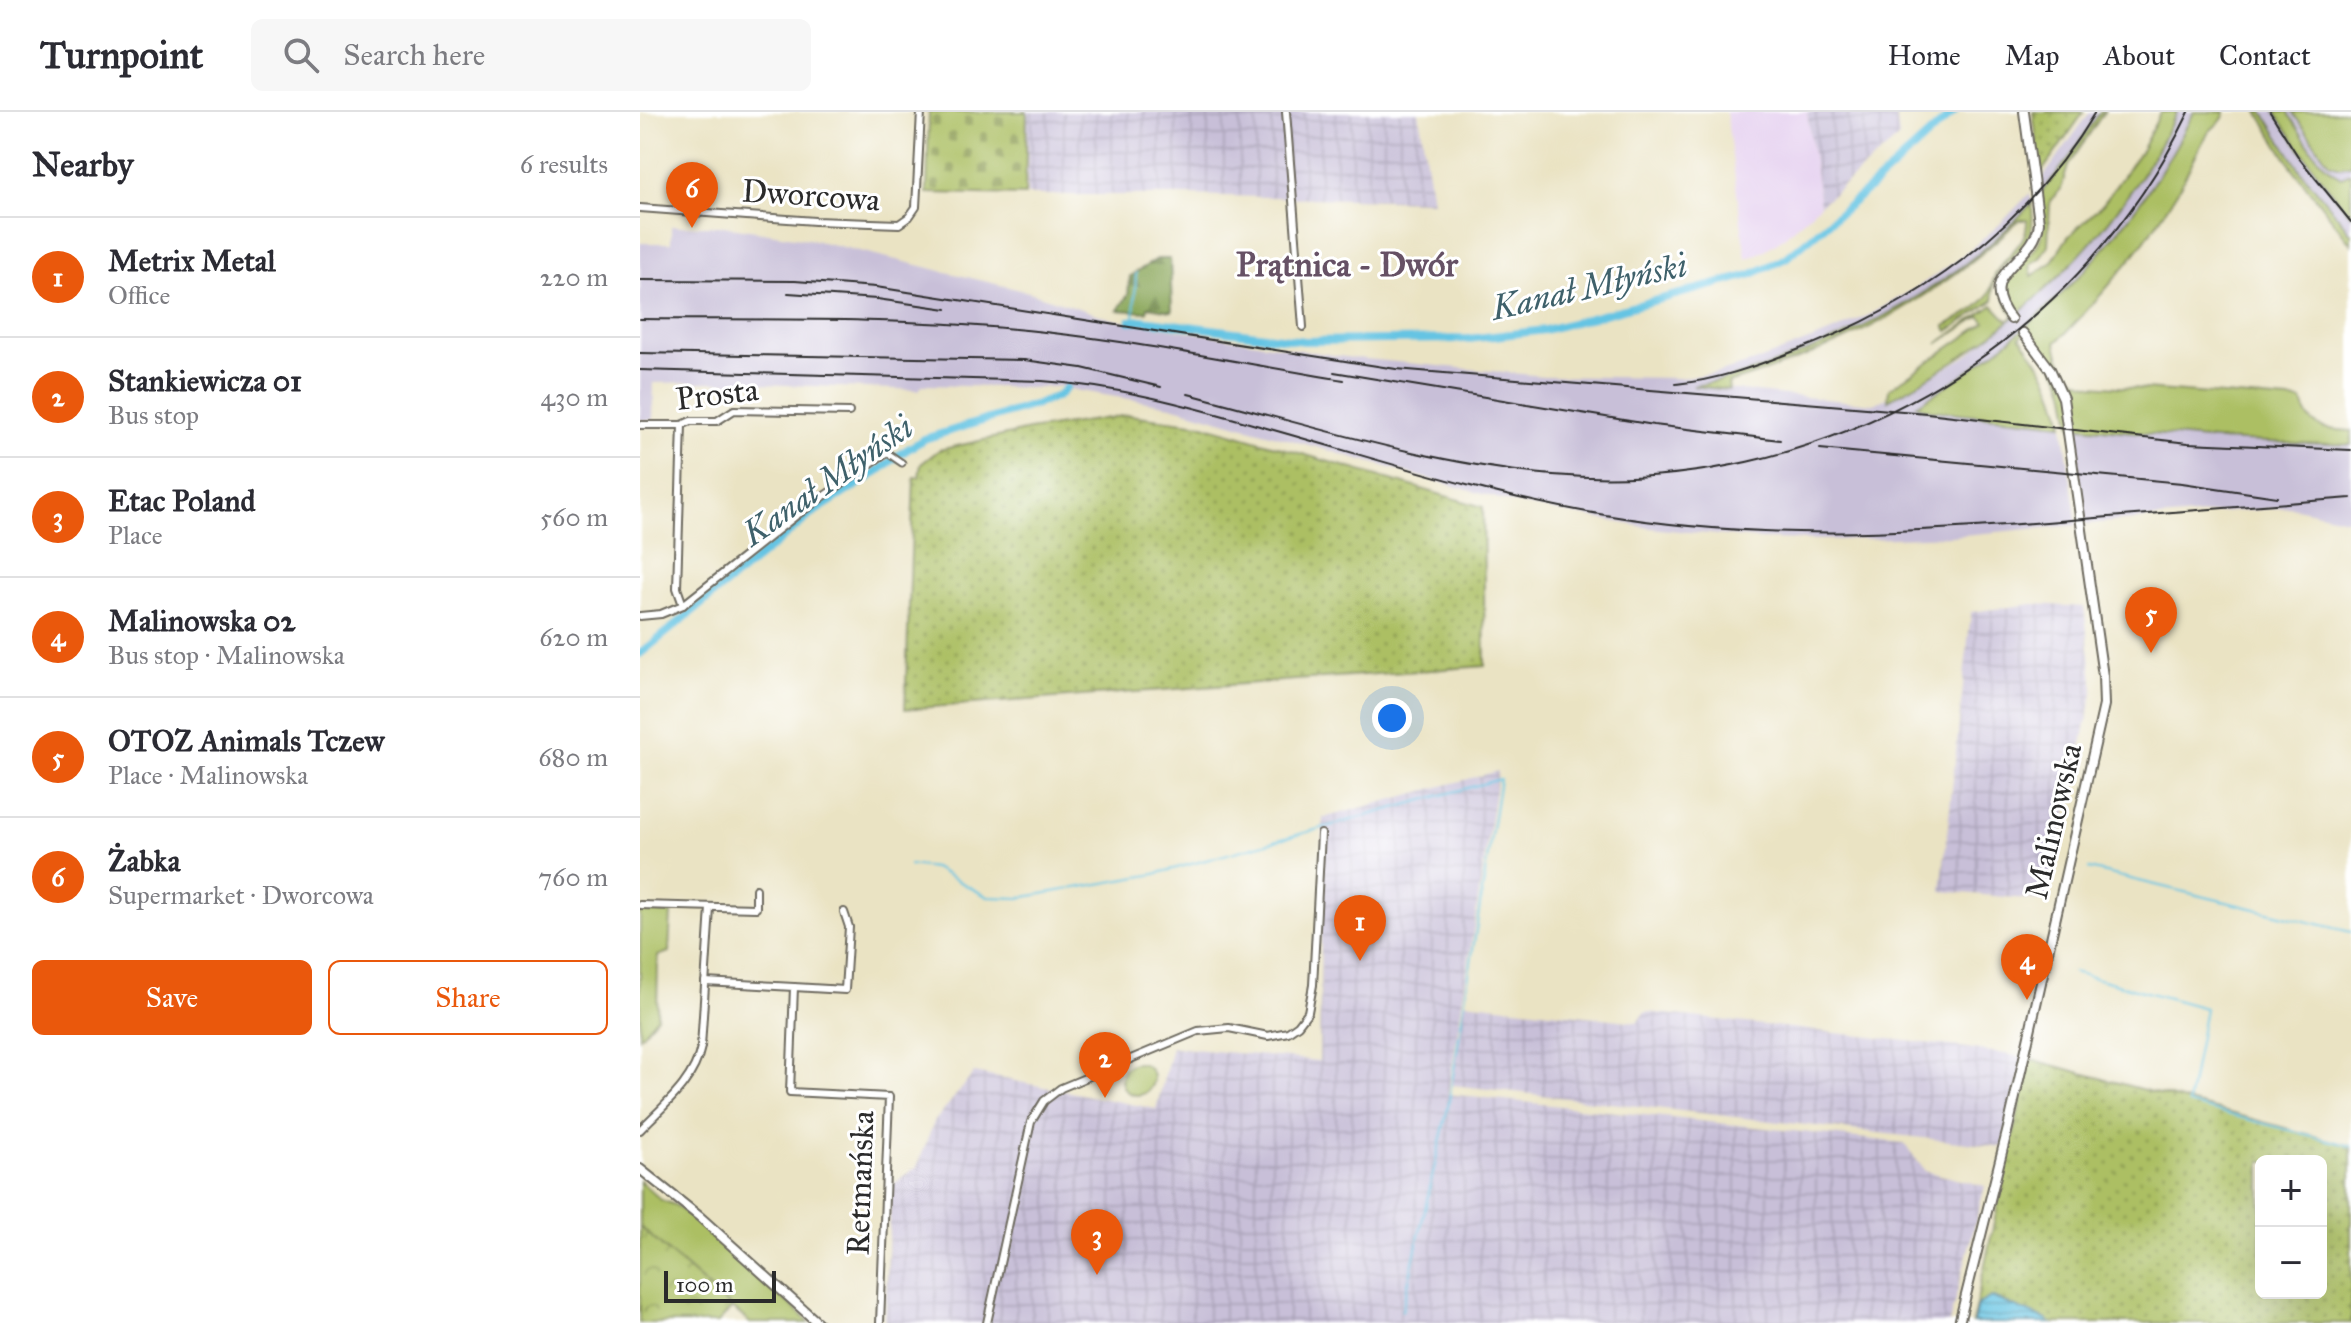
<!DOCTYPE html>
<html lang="en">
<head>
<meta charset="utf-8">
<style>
	:root { --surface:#fff; --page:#f7f7f7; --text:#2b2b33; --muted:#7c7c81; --line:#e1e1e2; --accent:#ea580c }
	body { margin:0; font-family:"IM FELL Great Primer",serif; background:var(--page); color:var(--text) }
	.controls { position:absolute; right:24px; bottom:24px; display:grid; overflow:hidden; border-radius:12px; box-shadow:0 8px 32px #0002 }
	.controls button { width:72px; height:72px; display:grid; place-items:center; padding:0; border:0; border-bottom:2px solid var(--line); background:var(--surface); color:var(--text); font:40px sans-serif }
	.scale { position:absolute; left:24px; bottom:20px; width:112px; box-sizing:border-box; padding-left:8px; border:4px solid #2b2b2b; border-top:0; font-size:22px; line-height:28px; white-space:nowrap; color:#2b2b2b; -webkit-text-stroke:6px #fff; paint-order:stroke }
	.you { position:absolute; left:752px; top:606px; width:28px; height:28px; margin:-20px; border:6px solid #fff; border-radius:50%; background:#1a73e8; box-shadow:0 0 0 12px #1a73e833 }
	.badge { display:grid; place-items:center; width:52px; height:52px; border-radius:50%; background:var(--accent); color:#fff; font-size:26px; font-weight:700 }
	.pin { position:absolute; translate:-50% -66px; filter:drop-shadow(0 2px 4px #0008) }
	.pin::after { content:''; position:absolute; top:42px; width:28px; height:24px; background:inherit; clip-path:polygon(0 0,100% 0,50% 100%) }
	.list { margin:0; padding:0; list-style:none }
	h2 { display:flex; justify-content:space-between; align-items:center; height:104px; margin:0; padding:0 32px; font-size:34px }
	h2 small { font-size:26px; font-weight:400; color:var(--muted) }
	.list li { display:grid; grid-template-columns:52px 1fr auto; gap:24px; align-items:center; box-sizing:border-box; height:120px; padding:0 32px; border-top:2px solid var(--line) }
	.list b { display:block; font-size:30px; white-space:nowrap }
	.list p { margin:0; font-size:26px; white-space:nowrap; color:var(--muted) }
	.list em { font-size:26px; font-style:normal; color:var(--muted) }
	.actions { display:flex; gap:16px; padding:24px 32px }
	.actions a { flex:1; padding:18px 0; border:2px solid var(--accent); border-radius:12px; text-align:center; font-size:28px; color:var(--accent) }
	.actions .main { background:var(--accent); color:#fff }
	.icon { flex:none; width:44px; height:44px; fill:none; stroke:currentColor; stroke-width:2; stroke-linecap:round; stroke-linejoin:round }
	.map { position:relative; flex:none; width:1711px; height:1211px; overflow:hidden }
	header { display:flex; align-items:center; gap:48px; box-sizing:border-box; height:112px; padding:0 40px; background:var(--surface); border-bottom:2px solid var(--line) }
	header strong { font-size:38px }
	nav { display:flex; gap:44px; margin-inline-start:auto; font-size:28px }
	.search { width:560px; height:72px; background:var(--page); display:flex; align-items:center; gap:20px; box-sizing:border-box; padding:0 28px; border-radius:12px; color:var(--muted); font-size:30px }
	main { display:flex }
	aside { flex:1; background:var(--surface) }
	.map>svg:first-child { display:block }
	.built { fill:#e6d2f0 }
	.industrial { fill:url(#industrial-grid) }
	.railway { fill:#c8bfd8 }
	.grass { fill:#acbf63; stroke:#6c7547; stroke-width:2 }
	.forest { fill:url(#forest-firs); stroke:#5a6842; stroke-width:2 }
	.cemetery { fill:url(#cemetery-stones); stroke:#6c7547; stroke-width:2 }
	.park { fill:url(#park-crowns); stroke:#6c7547; stroke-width:2 }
	.garden { fill:url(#garden-dots); stroke:#6c7547; stroke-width:2; fill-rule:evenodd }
	.water { fill:url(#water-rules); stroke:#487887; stroke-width:2 }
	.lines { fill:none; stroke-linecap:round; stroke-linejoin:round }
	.stream { stroke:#65c4e3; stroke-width:2 }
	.canal { stroke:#65c4e3; stroke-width:8 }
	.pedestrian-casing { stroke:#6e6b60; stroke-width:9 }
	.minor-casing { stroke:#6e6b60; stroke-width:10 }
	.tertiary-casing { stroke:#6e6b60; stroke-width:12 }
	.pedestrian { stroke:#fff; stroke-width:5 }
	.minor { stroke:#fff; stroke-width:6 }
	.tertiary { stroke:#fff; stroke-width:8 }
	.rail { stroke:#2b2b2b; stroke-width:2 }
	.labels { text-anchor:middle; stroke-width:6; stroke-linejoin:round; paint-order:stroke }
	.street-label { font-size:32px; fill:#2b2b2b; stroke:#fff }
	.neighbourhood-label { font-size:34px; font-weight:bold; fill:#665165; stroke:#fff }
	.water-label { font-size:34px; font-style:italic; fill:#3f616b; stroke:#fff }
</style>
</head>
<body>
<header>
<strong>Turnpoint</strong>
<div class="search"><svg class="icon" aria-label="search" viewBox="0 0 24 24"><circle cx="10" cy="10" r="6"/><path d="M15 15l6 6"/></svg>Search here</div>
<nav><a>Home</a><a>Map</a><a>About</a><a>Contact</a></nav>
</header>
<main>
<aside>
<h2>Nearby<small>6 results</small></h2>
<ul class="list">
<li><span class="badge">1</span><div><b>Metrix Metal</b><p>Office</p></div><em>220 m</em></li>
<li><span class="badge">2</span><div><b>Stankiewicza 01</b><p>Bus stop</p></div><em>430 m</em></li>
<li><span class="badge">3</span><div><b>Etac Poland</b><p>Place</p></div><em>560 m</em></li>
<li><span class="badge">4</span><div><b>Malinowska 02</b><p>Bus stop · Malinowska</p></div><em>620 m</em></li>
<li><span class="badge">5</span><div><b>OTOZ Animals Tczew</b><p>Place · Malinowska</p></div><em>680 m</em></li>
<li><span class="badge">6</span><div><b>Żabka</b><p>Supermarket · Dworcowa</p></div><em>760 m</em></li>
</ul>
<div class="actions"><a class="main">Save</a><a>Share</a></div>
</aside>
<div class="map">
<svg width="1711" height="1211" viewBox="0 0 1711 1211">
	<defs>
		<pattern id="industrial-grid" width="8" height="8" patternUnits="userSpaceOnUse" patternTransform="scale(2)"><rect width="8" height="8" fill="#c8bfd8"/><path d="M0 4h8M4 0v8" fill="none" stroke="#aca4ba"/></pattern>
		<pattern id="forest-firs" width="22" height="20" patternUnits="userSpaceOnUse" patternTransform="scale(2)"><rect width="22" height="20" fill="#89a659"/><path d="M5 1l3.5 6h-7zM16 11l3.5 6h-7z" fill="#70874a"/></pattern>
		<pattern id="cemetery-stones" width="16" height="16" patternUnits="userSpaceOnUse" patternTransform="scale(2)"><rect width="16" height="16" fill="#acbf63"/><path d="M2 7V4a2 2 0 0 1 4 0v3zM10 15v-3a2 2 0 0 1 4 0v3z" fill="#8c9b52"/></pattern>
		<pattern id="park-crowns" width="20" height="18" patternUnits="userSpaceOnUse" patternTransform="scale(2)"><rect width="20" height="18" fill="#acbf63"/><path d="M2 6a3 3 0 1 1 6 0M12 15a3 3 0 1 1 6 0" fill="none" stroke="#8c9b52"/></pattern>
		<pattern id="garden-dots" width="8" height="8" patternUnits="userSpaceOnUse" patternTransform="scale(2)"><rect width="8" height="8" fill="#acbf63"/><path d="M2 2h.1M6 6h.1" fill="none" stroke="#8c9b52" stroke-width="1.8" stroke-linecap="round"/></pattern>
		<pattern id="water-rules" width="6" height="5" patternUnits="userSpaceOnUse" patternTransform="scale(2)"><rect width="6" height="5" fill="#65c4e3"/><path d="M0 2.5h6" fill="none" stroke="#539fb8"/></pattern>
	</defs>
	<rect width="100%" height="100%" fill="#fff"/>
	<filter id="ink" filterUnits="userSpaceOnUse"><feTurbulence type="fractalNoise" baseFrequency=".0125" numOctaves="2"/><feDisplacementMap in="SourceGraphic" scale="16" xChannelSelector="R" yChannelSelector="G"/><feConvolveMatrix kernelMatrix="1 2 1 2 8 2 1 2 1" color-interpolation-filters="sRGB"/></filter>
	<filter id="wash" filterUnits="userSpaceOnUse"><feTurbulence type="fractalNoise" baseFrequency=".006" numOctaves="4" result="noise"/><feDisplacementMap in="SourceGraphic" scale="32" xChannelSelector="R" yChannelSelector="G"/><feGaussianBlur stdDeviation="1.8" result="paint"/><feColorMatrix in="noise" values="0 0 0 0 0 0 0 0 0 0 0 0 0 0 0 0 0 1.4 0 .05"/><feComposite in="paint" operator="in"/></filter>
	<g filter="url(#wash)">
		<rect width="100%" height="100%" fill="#eae3c3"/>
		<path class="built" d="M1086,0H1167L1180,93L1142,127L1122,140L1106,147Z"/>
		<g class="industrial">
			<path d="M388,0H779L792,89L543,83H387Z"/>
			<path d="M1167,0H1256L1259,26L1180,93Z"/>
			<path d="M1393,492L1444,495L1454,577L1407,789L1301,779L1331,500Z"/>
			<path d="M858,659L808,982L1264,1031L1285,1059L1345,1074L1309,1211H245L251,1074L277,1055L294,1010L334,961L516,997L532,935L679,949L683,706Z"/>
			<path d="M825,890L997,910L1004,901L1008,900L1320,935L1384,945L1363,1035L812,973Z"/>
		</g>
		<g class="railway">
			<path d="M1450,0H1460L1429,46L1401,81L1399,71Z"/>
			<path d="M1537,0H1554L1512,74L1465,137L1394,209L1334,257L1277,293L1290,298L1423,312L1437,413L1312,424L1197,428L1117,427L1010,416L881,393L531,294L428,277L424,274L398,276L283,273L279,278L70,270L14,271L13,308H0V131H31V114H84L174,128L389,180L472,207L705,245L903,264L1039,266L1077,261L1114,250L1189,221L1231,202L1274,177L1316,149L1359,113L1390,81L1392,91L1352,130L1307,167L1265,194L1222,217L1177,236L1117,259L1057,274L1233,292L1248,285V288L1287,267L1325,245L1400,184L1431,153L1474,103L1510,51Z"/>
			<path d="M1623,0H1711V121L1660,58Z"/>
			<path d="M1432,314L1575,328L1711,333V408L1651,395L1446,412Z"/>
		</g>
		<g class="grass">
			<path d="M1460,0H1464L1428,54L1421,77L1410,89L1408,133L1400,146L1390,152L1392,164L1411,151L1428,125L1463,92L1502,37L1521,0H1537C1476,127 1371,224 1248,288L1249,277L1346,210L1340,204L1297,232L1353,193L1368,209L1374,204C1343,161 1389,158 1401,125C1406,111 1402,95 1401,81L1429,46Z"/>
			<path d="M1554,0H1585C1583,12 1573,13 1567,23C1555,42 1547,63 1535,83C1503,137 1460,186 1416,231C1420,253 1430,268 1452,273L1662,289C1669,318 1685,317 1711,319V333L1575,328L1432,314C1428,301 1428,287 1424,275C1416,253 1401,236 1387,219L1380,225C1404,255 1415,274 1423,312L1290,298L1276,293C1395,222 1492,125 1554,0Z"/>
			<path d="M1618,0H1623L1660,58L1711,121V132L1651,54Z"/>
			<path d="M1635,0H1647C1662,21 1677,53 1701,65L1711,61V103L1682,68Z"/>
			<path d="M1652,0H1711V53L1699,55L1689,51Z"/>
			<path d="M1392,91C1392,101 1394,114 1390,123C1378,150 1347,151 1354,188L1308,219L1305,214C1319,206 1337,198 1347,185C1352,178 1352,169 1356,161C1366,141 1388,133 1387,108H1379C1294,190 1201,237 1088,271L1089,278L1053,274C1090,268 1124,256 1158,243C1247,209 1327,162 1392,91Z"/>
			<path d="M0,799L31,801L29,840L18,844L17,905L0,925Z"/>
			<circle cx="497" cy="967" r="16"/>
			<path d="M0,1069L21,1088L35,1093L64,1115L98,1150L101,1153L105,1151L170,1211H110L0,1117Z"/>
		</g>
		<path class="forest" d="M517,147H530L532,199L508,195L507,200L478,198L488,183L490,164Z"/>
		<path class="cemetery" d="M289,0H387L385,83L287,81Z"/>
		<path class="park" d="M0,1115L92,1196L78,1211H0Z"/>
		<g class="garden">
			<path d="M1393,0H1444L1401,61Z"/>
			<path d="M489,303L560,312L843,395L845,554L265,597L274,365H279L281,352L299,338L389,318Z"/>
			<path d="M1390,947L1711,1034V1211H1332ZM1621,1049H1681V1181H1621Z"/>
		</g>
		<path class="water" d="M1351,1185L1405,1207L1411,1211H1333L1337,1193Z"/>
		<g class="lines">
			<g class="stream">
				<path d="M494,208L496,161"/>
				<path d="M269,753L294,756L348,785L379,786L515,762L860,667L808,995L762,1199"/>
				<path d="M1449,757L1711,820"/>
				<path d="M1433,860L1565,896L1548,992L1711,1034"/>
			</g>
			<g class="canal">
				<path d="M490,209L502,208L664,229L828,227L905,218L1110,163L1146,146L1230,76L1314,0"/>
				<path d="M0,542L177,398L233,363L260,342L284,327L397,292L418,284L426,276"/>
			</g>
		</g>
	</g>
	<g filter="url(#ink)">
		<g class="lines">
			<g class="pedestrian-casing">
				<path id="pedestrian" d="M249,342L262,351"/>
			</g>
			<g class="minor-casing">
				<g id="minor">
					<path d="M646,0L663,215"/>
					<path d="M0,96L175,109L259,112L269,105L276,95L281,0"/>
					<path d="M0,313H42L51,309H77L94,298L209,300"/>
					<path d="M42,313L37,476L43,493L157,403L247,340"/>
					<path d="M0,504L21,502L43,493"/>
					<path d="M0,793L116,796V777"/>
					<path d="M65,870L154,875L150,980L249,985L240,1211"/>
					<path d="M154,875L205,878L209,815L204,800"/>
					<path d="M0,1018C24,993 54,970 61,935L70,796"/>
					<path d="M347,1211L391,1010L404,989L421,976L558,919L589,916L628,924L648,920L658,913L668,900L673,873L681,722"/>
				</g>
			</g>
			<g class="tertiary-casing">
				<g id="tertiary">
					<path d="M1371,207C1332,159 1396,151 1399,110L1384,0"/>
					<path d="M0,1057L60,1105L178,1211"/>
					<path d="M1319,1211L1368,1016L1464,593L1463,564L1423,286L1410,257L1383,221"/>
				</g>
			</g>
			<use href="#pedestrian" class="pedestrian"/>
			<use href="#minor" class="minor"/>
			<use href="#tertiary" class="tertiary"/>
			<g class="rail">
				<path d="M1630,0L1659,46L1711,110"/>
				<path d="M0,168L155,169L236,175L756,257L1287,301L1548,331L1711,338"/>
				<path d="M148,181L237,187L307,197"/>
				<path d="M0,207C125,208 250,205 375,217C485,227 595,250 704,268"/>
				<path d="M0,241L384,248L442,256L521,275"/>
				<path d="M0,258L402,269C478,274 550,294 623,315C734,346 845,383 959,402C1122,430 1268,421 1431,408C1525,400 1618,393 1711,386"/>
				<path d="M694,260L1014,313L1140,328"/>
				<path d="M1036,272C1077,268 1114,255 1152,240C1277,194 1386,116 1455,0"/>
				<path d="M548,282C666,312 792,353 913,363C1177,386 1434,240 1549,0"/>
				<path d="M1180,337L1542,371L1637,385"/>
			</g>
		</g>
	</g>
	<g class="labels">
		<g class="street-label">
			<text transform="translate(171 83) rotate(4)" y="11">Dworcowa</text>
			<text transform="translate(77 282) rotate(-7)" y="11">Prosta</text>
			<text transform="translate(1413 709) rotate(-77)" y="11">Malinowska</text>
			<text transform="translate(220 1071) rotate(-88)" y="11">Retmańska</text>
		</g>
		<g class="neighbourhood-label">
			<text x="707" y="164">Prątnica - Dwór</text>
		</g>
		<g class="water-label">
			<text transform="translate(949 174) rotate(-13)" y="12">Kanał Młyński</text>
			<text transform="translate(187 368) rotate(-35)" y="12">Kanał Młyński</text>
		</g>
	</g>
</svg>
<div class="controls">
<button>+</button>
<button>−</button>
</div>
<div class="scale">100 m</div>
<div class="you"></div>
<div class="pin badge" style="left:720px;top:849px">1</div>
<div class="pin badge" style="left:465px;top:986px">2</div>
<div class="pin badge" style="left:457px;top:1163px">3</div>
<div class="pin badge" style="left:1387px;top:888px">4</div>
<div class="pin badge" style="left:1511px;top:541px">5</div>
<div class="pin badge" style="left:52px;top:116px">6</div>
</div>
</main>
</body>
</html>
